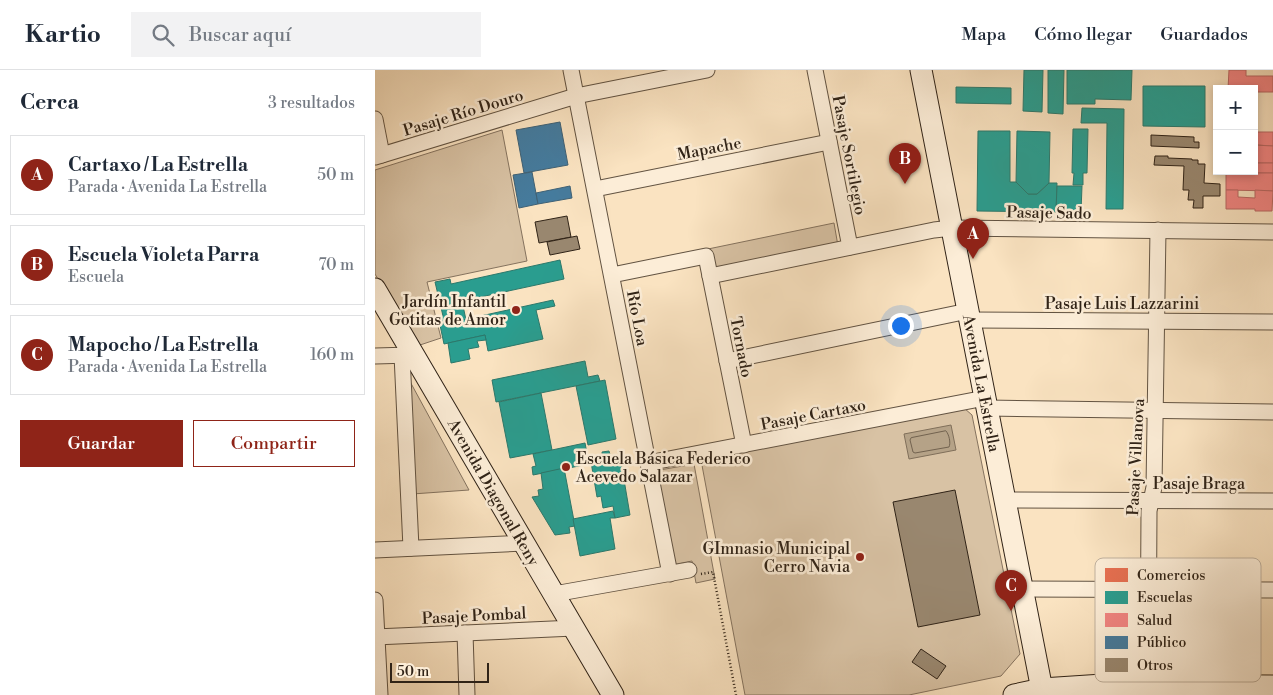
<!DOCTYPE html>
<html lang="es">
<head>
<meta charset="utf-8">
<style>
	:root { --surface:#fff; --page:#f2f2f3; --text:#1f2937; --muted:#747a83; --line:#e0e1e3; --accent:#8f2418 }
	body { margin:0; font-family:"Libre Bodoni",serif; background:var(--page); color:var(--text) }
	.controls { position:absolute; right:15px; top:15px; display:grid; overflow:hidden; border-radius:0px; box-shadow:0 2px 8px #0003 }
	.controls button { width:45px; height:45px; display:grid; place-items:center; padding:0; border:0; border-bottom:1px solid var(--line); background:var(--surface); color:var(--text); font:25px sans-serif }
	.scale { position:absolute; left:15px; bottom:12px; width:99px; box-sizing:border-box; padding-left:5px; border:2px solid #302317; border-top:0; font-size:14px; line-height:18px; white-space:nowrap; color:#302317; -webkit-text-stroke:4px #fcedd7; paint-order:stroke }
	.you { position:absolute; left:525px; top:255px; width:18px; height:18px; margin:-12px; border:4px solid #fff; border-radius:50%; background:#1a73e8; box-shadow:0 0 0 8px #1a73e833 }
	.badge { display:grid; place-items:center; width:32px; height:32px; border-radius:50%; background:var(--accent); color:#fff; font-size:16px; font-weight:700 }
	.pin { position:absolute; translate:-50% -41px; filter:drop-shadow(0 1px 2px #0008) }
	.pin::after { content:''; position:absolute; top:26px; width:18px; height:15px; background:inherit; clip-path:polygon(0 0,100% 0,50% 100%) }
	.list { margin:0; padding:0; list-style:none }
	h2 { display:flex; justify-content:space-between; align-items:center; height:65px; margin:0; padding:0 20px; font-size:21px }
	h2 small { font-size:16px; font-weight:400; color:var(--muted) }
	.list li { display:grid; grid-template-columns:32px 1fr auto; gap:15px; align-items:center; box-sizing:border-box; height:80px; margin:0 10px 10px; padding:0 10px; border:1px solid var(--line); border-radius:0px }
	.list b { display:block; font-size:19px; white-space:nowrap }
	.list p { margin:0; font-size:16px; white-space:nowrap; color:var(--muted) }
	.list em { font-size:16px; font-style:normal; color:var(--muted) }
	.actions { display:flex; gap:10px; padding:15px 20px }
	.actions a { flex:1; padding:11px 0; border:1px solid var(--accent); border-radius:0px; text-align:center; font-size:18px; color:var(--accent) }
	.actions .main { background:var(--accent); color:#fff }
	.icon { flex:none; width:28px; height:28px; fill:none; stroke:currentColor; stroke-width:2; stroke-linecap:round; stroke-linejoin:round }
	.map { position:relative; flex:none; width:898px; height:625px; overflow:hidden }
	header { display:flex; align-items:center; gap:30px; box-sizing:border-box; height:70px; padding:0 25px; background:var(--surface); border-bottom:1px solid var(--line) }
	header strong { font-size:24px }
	nav { display:flex; gap:28px; margin-inline-start:auto; font-size:18px }
	.search { width:350px; height:45px; background:var(--page); display:flex; align-items:center; gap:12px; box-sizing:border-box; padding:0 18px; border-radius:0px; color:var(--muted); font-size:19px }
	main { display:flex }
	aside { flex:1; background:var(--surface) }
	.map>svg:first-child { display:block }
	.green { fill:#d8c2a4; stroke:#84725e }
	.water { fill:#b5a287; stroke:#806f5a }
	.schools { fill:#2a9d8f; stroke:#2c786b }
	.health { fill:#f28482; stroke:#b86762 }
	.public { fill:#457b9d; stroke:#3f6175 }
	.lines { fill:none; stroke-linecap:round; stroke-linejoin:round }
	.shore { stroke:#72624f; stroke-width:1 }
	.building { fill:#99876f; stroke:#302317 }
	.street-casing { stroke:#625342; stroke-width:17 }
	.secondary-casing { stroke:#302317; stroke-width:23 }
	.path { stroke:#302317; stroke-width:2.5; stroke-dasharray:1 2.5; stroke-linecap:butt }
	.street { stroke:#fcedd7; stroke-width:15 }
	.secondary { stroke:#fcedd7; stroke-width:21 }
	.poi-dot { fill:#8f2418; stroke:#fcedd7; stroke-width:2 }
	.labels { text-anchor:middle; stroke-width:5; stroke-linejoin:round; paint-order:stroke }
	.street-label { font-size:16px; fill:#302317; stroke:#fcedd7 }
	.poi-label { font-size:16px; fill:#302317; stroke:#fcedd7; text-anchor:end }
	.key { fill:#fcedd7; stroke:#bfb09d; stroke-width:1 }
	.key-label { font-size:14px; fill:#302317 }
</style>
</head>
<body>
<header>
<strong>Kartio</strong>
<div class="search"><svg class="icon" aria-label="search" viewBox="0 0 24 24"><circle cx="10" cy="10" r="6"/><path d="M15 15l6 6"/></svg>Buscar aquí</div>
<nav><a>Mapa</a><a>Cómo llegar</a><a>Guardados</a></nav>
</header>
<main>
<aside>
<h2>Cerca<small>3 resultados</small></h2>
<ul class="list">
<li><span class="badge">A</span><div><b>Cartaxo / La Estrella</b><p>Parada · Avenida La Estrella</p></div><em>50 m</em></li>
<li><span class="badge">B</span><div><b>Escuela Violeta Parra</b><p>Escuela</p></div><em>70 m</em></li>
<li><span class="badge">C</span><div><b>Mapocho / La Estrella</b><p>Parada · Avenida La Estrella</p></div><em>160 m</em></li>
</ul>
<div class="actions"><a class="main">Guardar</a><a>Compartir</a></div>
</aside>
<div class="map">
<svg width="898" height="625" viewBox="0 0 898 625">
	<rect width="100%" height="100%" fill="#fae3c1"/>
	<filter id="stains"><feTurbulence type="fractalNoise" baseFrequency=".004" numOctaves="4"/><feColorMatrix values="0 0 0 0 .2 0 0 0 0 .09 0 0 0 0 .02 0 0 0 .5 -.17"/></filter>
	<radialGradient id="worn" r=".72"><stop offset=".6" stop-color="#630" stop-opacity="0"/><stop offset="1" stop-color="#630" stop-opacity=".3"/></radialGradient>
	<g class="green">
		<path d="M127,60L152,191L52,212L66,268L42,276L0,204V100Z"/>
		<path d="M459,153L463,176L339,200L333,179Z"/>
		<path d="M32,306L94,420L37,424Z"/>
		<path d="M589,338L597,345L645,584L626,606L534,625H370L326,390Z"/>
		<path d="M319,394L340,509L321,513L317,491L296,495L279,401Z"/>
	</g>
	<path class="water" d="M576,355L581,380L534,389L529,364Z"/>
	<g class="schools">
		<path d="M649,0H668L667,42L648,41Z"/>
		<path d="M673,0H689L688,44L673,43Z"/>
		<path d="M692,0H757L756,30L720,29V34H692Z"/>
		<path d="M768,16H830V57L768,56Z"/>
		<path d="M581,17L636,18V34L581,33Z"/>
		<path d="M707,38L749,39L748,139H731L732,53H706Z"/>
		<path d="M698,59H713L712,103H708V115H698L699,103H697Z"/>
		<path d="M603,61H635V112H641L653,124H662L674,113H682L681,142L602,141Z"/>
		<path d="M642,61L675,62L674,113L662,124H653L641,112Z"/>
		<path d="M682,116H707L706,142H681Z"/>
		<path d="M185,190L189,209L87,231L91,250L65,255L63,247L68,246L60,212L75,209L76,214Z"/>
		<path d="M178,230L180,236L161,240L168,269L113,281L110,265L69,274L65,255Z"/>
		<path d="M110,265L111,270L102,271L104,277L93,279L95,289L76,293L73,273Z"/>
		<path d="M210,291L213,307L223,305L225,311L121,332L117,310Z"/>
		<path d="M230,310L241,369L213,375L201,316Z"/>
		<path d="M166,323L177,380L135,388L124,332Z"/>
		<path d="M210,373L214,394L158,405L157,397L161,396L158,384Z"/>
		<path d="M234,381L236,388L245,386L255,445L240,448L238,436L228,438L226,426L222,427L216,392L228,390L227,382Z"/>
		<path d="M189,398L200,456L194,457L195,463L180,465L157,427L164,426L163,420L168,419L166,403Z"/>
		<path d="M238,441L240,448H235L240,479L205,486L198,449Z"/>
	</g>
	<g class="health">
		<path d="M854,0H871V6H898V22H879V19H853Z"/>
		<path d="M882,62H898V76L882,75Z"/>
		<path d="M879,75L898,76V93H879Z"/>
		<path d="M879,93H898V103H855V101H879Z"/>
		<path d="M851,103H898V121L851,120Z"/>
		<path d="M851,120H863V127L880,128V120L898,121L897,141H880V139H851Z"/>
	</g>
	<g class="public">
		<path d="M185,52L193,95L149,103L141,60Z"/>
		<path d="M157,102L163,134L144,138L138,105Z"/>
		<path d="M195,116L197,128L163,134L161,123Z"/>
	</g>
	<g class="lines">
		<path class="shore" d="M571,361C574,364 576,373 574,377L540,383L538,382L535,370L536,368Z"/>
	</g>
	<g class="building">
		<path d="M776,65L819,67V72H824V78L776,76Z"/>
		<path d="M780,86H793V88L817,89V90H823V94H830L829,113L845,114V126H828V138H818L819,130H813L814,120H808L809,96L779,95Z"/>
		<path d="M192,146L196,167L164,173L160,152Z"/>
		<path d="M202,166L205,179L175,185L172,172Z"/>
		<path d="M580,420L605,545L543,557L518,432Z"/>
		<path d="M546,579L571,596L562,609L537,592Z"/>
	</g>
	<g class="lines">
		<g class="street-casing">
			<g id="street">
				<path d="M196,0L295,504"/>
				<path d="M440,0L475,177"/>
				<path d="M0,49L7,85"/>
				<path d="M0,87L201,26L332,0"/>
				<path d="M220,119L454,72"/>
				<path d="M237,205L331,186L369,375"/>
				<path d="M335,206L559,160L577,158L898,162"/>
				<path d="M595,250L898,252"/>
				<path d="M27,285L36,478"/>
				<path d="M0,286L36,285"/>
				<path d="M352,291L593,241"/>
				<path d="M612,338L898,342"/>
				<path d="M273,393L610,328"/>
				<path d="M630,430L898,431"/>
				<path d="M0,480L149,473"/>
				<path d="M647,519L898,520"/>
				<path d="M179,524L314,500"/>
				<path d="M0,530L5,625"/>
				<path d="M90,563L92,625"/>
				<path d="M0,567L199,558"/>
				<path d="M773,615L774,441L779,417L783,160"/>
			</g>
		</g>
		<g class="secondary-casing">
			<g id="secondary">
				<path d="M546,0L668,625"/>
				<path d="M0,219L238,625"/>
				<path d="M639,625L667,619L728,615L898,616"/>
			</g>
		</g>
		<path class="path" d="M326,504L338,502L361,625"/>
		<use href="#street" class="street"/>
		<use href="#secondary" class="secondary"/>
	</g>
	<g class="poi-dot">
		<circle cx="141" cy="240" r="5"/>
		<circle cx="191" cy="397" r="5"/>
		<circle cx="485" cy="487" r="5"/>
	</g>
	<g class="labels">
		<g class="street-label">
			<text transform="translate(88 42) rotate(-17)" y="6">Pasaje Río Douro</text>
			<text transform="translate(334 78) rotate(-11)" y="6">Mapache</text>
			<text transform="translate(475 85) rotate(79)" y="6">Pasaje Sortilegio</text>
			<text transform="translate(674 142) rotate(1)" y="6">Pasaje Sado</text>
			<text x="747" y="239">Pasaje Luis Lazzarini</text>
			<text transform="translate(263 248) rotate(79)" y="6">Río Loa</text>
			<text transform="translate(367 277) rotate(79)" y="6">Tornado</text>
			<text transform="translate(607 313) rotate(79)" y="6">Avenida La Estrella</text>
			<text transform="translate(438 344) rotate(-11)" y="6">Pasaje Cartaxo</text>
			<text transform="translate(760 387) rotate(-87)" y="6">Pasaje Villanova</text>
			<text x="824" y="419">Pasaje Braga</text>
			<text transform="translate(119 422) rotate(60)" y="6">Avenida Diagonal Reny</text>
			<text transform="translate(99 545) rotate(-3)" y="6">Pasaje Pombal</text>
		</g>
		<g class="poi-label">
			<text x="131" y="237">Jardín Infantil<tspan x="131" dy="18">Gotitas de Amor</tspan></text>
			<text x="201" y="394" text-anchor="start">Escuela Básica Federico<tspan x="201" dy="18">Acevedo Salazar</tspan></text>
			<text x="475" y="484">GImnasio Municipal<tspan x="475" dy="18">Cerro Navia</tspan></text>
		</g>
	</g>
	<rect x="720" y="488" width="166" height="124" rx="8" class="key"/>
	<rect x="730" y="498" width="23" height="14" fill="#e76f51"/>
	<rect x="730" y="521" width="23" height="13" fill="#2a9d8f"/>
	<rect x="730" y="543" width="23" height="14" fill="#f28482"/>
	<rect x="730" y="566" width="23" height="13" fill="#457b9d"/>
	<rect x="730" y="588" width="23" height="14" fill="#99876f"/>
	<g class="key-label">
		<text x="762" y="510">Comercios</text>
		<text x="762" y="532">Escuelas</text>
		<text x="762" y="555">Salud</text>
		<text x="762" y="577">Público</text>
		<text x="762" y="600">Otros</text>
	</g>
	<rect width="100%" height="100%" filter="url(#stains)"/>
	<rect width="100%" height="100%" fill="url(#worn)"/>
</svg>
<div class="controls">
<button>+</button>
<button>−</button>
</div>
<div class="scale">50 m</div>
<div class="you"></div>
<div class="pin badge" style="left:598px;top:189px">A</div>
<div class="pin badge" style="left:530px;top:114px">B</div>
<div class="pin badge" style="left:636px;top:541px">C</div>
</div>
</main>
</body>
</html>
